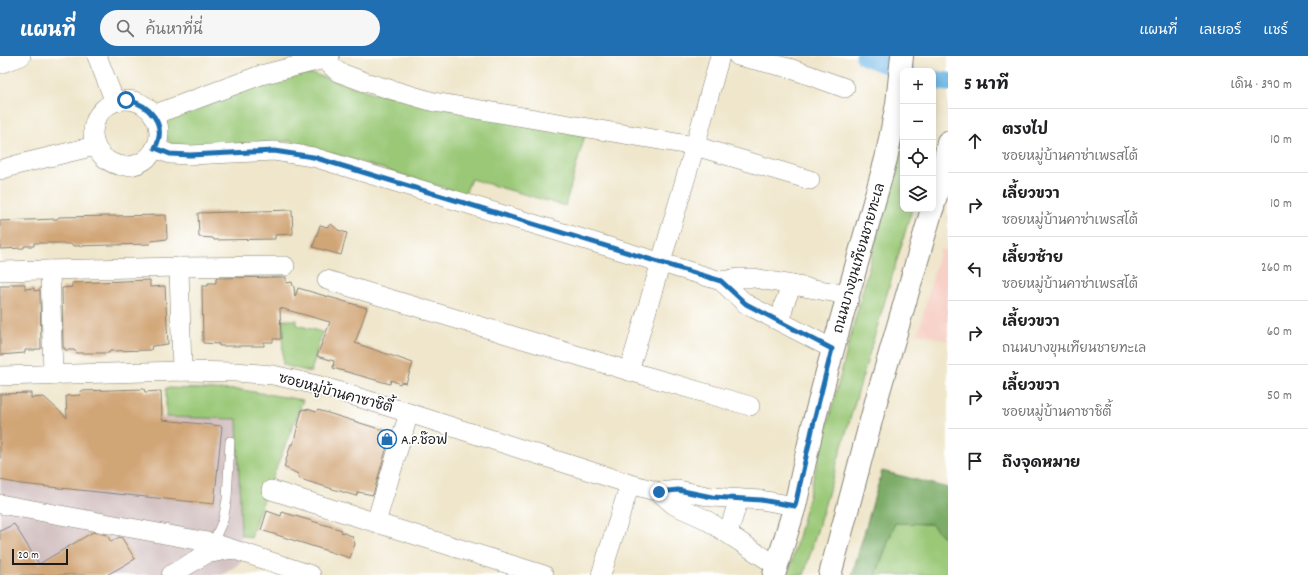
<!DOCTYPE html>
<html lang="th">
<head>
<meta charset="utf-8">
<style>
	:root { --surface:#fff; --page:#f6f6f6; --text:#202124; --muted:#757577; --line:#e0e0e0; --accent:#1f6fb2 }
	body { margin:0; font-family:Dekko,"Playpen Sans Thai",sans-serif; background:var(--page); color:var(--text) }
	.controls { position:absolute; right:12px; top:12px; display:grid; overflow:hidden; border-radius:8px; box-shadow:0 2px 10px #0003 }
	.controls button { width:36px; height:36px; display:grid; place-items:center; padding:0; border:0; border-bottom:1px solid var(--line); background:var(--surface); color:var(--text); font:20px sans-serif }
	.scale { position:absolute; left:12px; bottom:10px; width:56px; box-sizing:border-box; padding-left:4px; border:2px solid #1c1c1c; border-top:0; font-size:11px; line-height:14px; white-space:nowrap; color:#1c1c1c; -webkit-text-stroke:3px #fff; paint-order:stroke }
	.stop { position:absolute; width:12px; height:12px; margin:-9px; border:3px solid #1f6fb2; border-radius:50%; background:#fff }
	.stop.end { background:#1f6fb2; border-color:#fff; box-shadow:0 1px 4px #0008 }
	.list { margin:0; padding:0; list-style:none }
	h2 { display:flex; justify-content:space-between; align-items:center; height:52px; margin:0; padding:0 16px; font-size:17px }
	h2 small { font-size:13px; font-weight:400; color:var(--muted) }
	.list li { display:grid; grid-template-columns:26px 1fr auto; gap:12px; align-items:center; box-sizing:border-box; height:64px; padding:0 16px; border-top:1px solid var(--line) }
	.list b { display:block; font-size:15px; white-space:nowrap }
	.list p { margin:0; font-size:13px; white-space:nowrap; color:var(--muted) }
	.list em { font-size:13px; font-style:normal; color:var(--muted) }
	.icon { flex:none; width:22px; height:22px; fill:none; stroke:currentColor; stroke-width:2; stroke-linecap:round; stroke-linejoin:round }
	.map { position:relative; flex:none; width:948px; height:519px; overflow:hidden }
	header { display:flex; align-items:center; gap:24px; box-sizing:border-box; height:56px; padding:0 20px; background:var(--accent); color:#fff }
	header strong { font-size:19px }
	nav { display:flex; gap:22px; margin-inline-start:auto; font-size:14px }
	.search { width:280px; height:36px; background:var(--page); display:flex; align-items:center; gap:10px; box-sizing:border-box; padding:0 14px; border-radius:22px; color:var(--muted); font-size:15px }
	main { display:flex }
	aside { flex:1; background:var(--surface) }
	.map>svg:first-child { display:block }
	.built { fill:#f7d1c7 }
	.industrial { fill:#d2bfc0 }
	.green { fill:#9ac876; stroke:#5b7249 }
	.forest { fill:#7bac67; stroke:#4c6442 }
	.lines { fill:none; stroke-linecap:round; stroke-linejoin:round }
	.canal { stroke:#6db6e5; stroke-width:19 }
	.building { fill:#d1a677 }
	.lane-casing { stroke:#868174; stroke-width:10 }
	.street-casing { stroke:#868174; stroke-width:20 }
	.secondary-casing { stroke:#868174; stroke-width:24 }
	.lane { stroke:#fff; stroke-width:9 }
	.street { stroke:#fff; stroke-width:19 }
	.secondary { stroke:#fff; stroke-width:22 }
	.route { stroke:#1f6fb2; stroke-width:5 }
	.labels { text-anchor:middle; stroke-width:3.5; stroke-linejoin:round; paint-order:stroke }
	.street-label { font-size:14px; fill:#1c1c1c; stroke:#fff }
	.poi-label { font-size:14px; fill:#1c1c1c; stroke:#fff; text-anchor:start }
</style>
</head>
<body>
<header>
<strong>แผนที่</strong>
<div class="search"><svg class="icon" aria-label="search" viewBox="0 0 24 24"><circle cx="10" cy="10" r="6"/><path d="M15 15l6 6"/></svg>ค้นหาที่นี่</div>
<nav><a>แผนที่</a><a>เลเยอร์</a><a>แชร์</a></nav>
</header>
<main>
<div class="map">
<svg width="948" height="519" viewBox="0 0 948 519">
	<rect width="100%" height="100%" fill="#fff"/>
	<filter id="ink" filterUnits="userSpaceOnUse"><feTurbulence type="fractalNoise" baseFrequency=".025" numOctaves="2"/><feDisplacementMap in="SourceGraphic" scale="8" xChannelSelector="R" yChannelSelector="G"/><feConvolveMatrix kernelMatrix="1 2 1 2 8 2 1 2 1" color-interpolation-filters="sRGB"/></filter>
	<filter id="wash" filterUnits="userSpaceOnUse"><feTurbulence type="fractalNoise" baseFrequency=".012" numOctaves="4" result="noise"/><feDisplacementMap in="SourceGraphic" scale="16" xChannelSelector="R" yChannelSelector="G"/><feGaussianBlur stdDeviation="0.9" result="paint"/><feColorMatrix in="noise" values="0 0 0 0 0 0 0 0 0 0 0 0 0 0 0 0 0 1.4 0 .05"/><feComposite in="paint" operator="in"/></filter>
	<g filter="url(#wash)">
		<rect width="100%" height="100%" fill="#efe6cb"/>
		<path class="built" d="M940,193L948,195V285L918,277Z"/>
		<path class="industrial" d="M159,361L237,363L241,479L240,507L222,519H0V368Z"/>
		<g class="green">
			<path d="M291,18H313L371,36L585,79L565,150L471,123L465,138L291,85L188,92L172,88L166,83L164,71L167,63Z"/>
			<path d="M903,66V153H912L804,519H788L892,123Z"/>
			<path d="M282,264H297V269L322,276L311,316L283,309Z"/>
			<path d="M166,332L242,334L303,344L257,461L251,482L241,479L237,363L166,361Z"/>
			<path d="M895,467L931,468L948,486V519H876Z"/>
		</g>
		<path class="forest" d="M882,415L948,432V486L931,468L895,467L876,519H852Z"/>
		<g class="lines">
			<g class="canal">
				<path d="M865,0L905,15"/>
				<path d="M933,24L948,26"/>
			</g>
		</g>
		<g id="blocks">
			<g class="building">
				<path d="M292,154L293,178L275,179V183L214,184L213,182L199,181L198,157Z"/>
				<path d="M166,159L167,183L151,185L150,188L73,190L72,188H65L63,187H34V190H24V192L0,193V165L57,163L59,161Z"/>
				<path d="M331,168L338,174L347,177L341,199L313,191L320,169L327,171Z"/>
				<path d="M286,221V227L292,226L293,230L294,231L295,241L298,232L367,252L355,287L413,307L406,327L401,326L400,328L391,324L390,328L333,312L334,305L317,300L330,266L280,252L281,283H273V286H264V290H219V288L203,287L202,230H208V227H216V222Z"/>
				<path d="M150,224V231L165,230L168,288L152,290L151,294L110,295L109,297H77L74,294H65V292H63L62,232L72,231V227Z"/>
				<path d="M10,228H25V233L34,232V235L40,234L41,293H35V294H25V297L0,299V230H9Z"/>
				<path d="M144,333L145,336L161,335L162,364L222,370L214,448L21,428L0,424V338L31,337V342L44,341L67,362L66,340L81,339L80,335Z"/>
				<path d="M302,353L307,354L308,353L316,356L318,354L386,375L384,381L389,384L373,439L358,436L356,440L300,423L298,418L284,411L291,388L293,389Z"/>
				<path d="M267,455L281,460L282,456L342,474L341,476L352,480L355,488L350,502L261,474Z"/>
				<path d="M14,468L39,508L93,476L107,479L111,486L119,481L122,482L135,503L107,519H0V475Z"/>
			</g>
		</g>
	</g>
	<g filter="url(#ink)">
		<use href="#blocks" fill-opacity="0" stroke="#868174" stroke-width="1"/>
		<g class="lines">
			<g class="lane-casing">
				<path id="lane" d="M213,487L223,464L227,443L230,385"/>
			</g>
			<g class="street-casing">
				<g id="street">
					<path d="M97,0L115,46"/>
					<path d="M738,0L789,12L845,32"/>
					<path d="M324,3L338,16L365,26L434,46L695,90L810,124"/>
					<path d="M0,8L21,0"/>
					<circle cx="126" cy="77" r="33"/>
					<path d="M153,59L261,19L324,3L330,0"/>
					<path d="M155,92L170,98L190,99L274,95L313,101L721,225L746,248L833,293"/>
					<path d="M0,114L16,109L95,90"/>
					<path d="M179,211L182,315"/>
					<path d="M50,214L53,319"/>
					<path d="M0,215L179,211L285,210"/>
					<path d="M327,224L629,315L750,350"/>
					<path d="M721,225L738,222H754L848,239"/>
					<path d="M781,266L784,248L792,229"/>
					<path d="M629,315L695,90L720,0"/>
					<path d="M0,320L182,315L235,316L273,319L321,330L409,357L630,428L659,436L678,434L712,441L761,444L795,450"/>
					<path d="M271,434L544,519"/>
					<path d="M659,436L674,449L705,463L777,510"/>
					<path d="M0,448L213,487L232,493"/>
					<path d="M376,466L409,357"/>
					<path d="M728,477L739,443"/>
					<path d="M171,519L206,498L232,493L311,519"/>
					<path d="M601,519L630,428"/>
				</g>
			</g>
			<g class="secondary-casing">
				<g id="secondary">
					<path d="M933,151L943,114L948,86"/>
					<path d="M774,519L795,450L814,365L833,293L886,103L897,48L902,0"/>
					<path d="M830,519L877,342L932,153"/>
				</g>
			</g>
			<use href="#lane" class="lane"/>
			<use href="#street" class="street"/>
			<use href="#secondary" class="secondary"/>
		</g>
	</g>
	<g class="lines" filter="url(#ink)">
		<path class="route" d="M126,44C149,48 168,68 155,92L170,98L190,99L274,95L313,101L721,225L746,248L832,293L814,365L795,450L761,444L712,441L678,434L659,436"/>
	</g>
	<defs>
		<g id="shop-ring" transform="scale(1)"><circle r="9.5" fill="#fff" stroke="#1f6fb2" stroke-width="1.5"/><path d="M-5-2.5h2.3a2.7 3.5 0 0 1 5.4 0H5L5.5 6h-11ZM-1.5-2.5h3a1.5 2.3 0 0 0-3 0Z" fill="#1f6fb2"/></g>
	</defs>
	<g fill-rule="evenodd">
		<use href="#shop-ring" x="387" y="383"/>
	</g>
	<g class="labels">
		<g class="street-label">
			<text transform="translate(858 202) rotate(-74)" y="5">ถนนบางขุนเทียนชายทะเล</text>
			<text transform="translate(336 336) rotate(15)" y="5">ซอยหมู่บ้านคาซาซิตี้</text>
		</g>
		<g class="poi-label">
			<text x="401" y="388">A.P.ช๊อฟ</text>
		</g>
	</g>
</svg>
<div class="controls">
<button>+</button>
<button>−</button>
<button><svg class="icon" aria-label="locate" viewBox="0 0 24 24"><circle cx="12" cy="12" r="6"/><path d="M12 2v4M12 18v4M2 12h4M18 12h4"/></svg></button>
<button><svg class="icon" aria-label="layers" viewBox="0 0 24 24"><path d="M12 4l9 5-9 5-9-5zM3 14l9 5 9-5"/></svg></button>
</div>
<div class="scale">20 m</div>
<div class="stop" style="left:126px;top:44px"></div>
<div class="stop end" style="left:659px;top:436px"></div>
</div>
<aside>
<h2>5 นาที<small>เดิน · 390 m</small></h2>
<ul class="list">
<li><svg class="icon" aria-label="ahead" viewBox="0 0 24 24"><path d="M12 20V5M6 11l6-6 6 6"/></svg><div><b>ตรงไป</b><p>ซอยหมู่บ้านคาซ่าเพรสโต้</p></div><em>10 m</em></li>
<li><svg class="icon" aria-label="right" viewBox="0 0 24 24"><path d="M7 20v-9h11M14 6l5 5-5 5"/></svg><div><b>เลี้ยวขวา</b><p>ซอยหมู่บ้านคาซ่าเพรสโต้</p></div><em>10 m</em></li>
<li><svg class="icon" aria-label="left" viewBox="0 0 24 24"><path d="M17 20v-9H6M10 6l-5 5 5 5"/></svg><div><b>เลี้ยวซ้าย</b><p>ซอยหมู่บ้านคาซ่าเพรสโต้</p></div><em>260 m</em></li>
<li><svg class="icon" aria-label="right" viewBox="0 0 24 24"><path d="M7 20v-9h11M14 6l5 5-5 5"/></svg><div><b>เลี้ยวขวา</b><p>ถนนบางขุนเทียนชายทะเล</p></div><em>60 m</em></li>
<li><svg class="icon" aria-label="right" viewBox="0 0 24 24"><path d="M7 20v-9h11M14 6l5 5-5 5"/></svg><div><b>เลี้ยวขวา</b><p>ซอยหมู่บ้านคาซาซิตี้</p></div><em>50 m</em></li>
<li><svg class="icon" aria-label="arrive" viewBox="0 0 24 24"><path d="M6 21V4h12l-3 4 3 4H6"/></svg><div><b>ถึงจุดหมาย</b></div></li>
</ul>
</aside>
</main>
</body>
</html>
